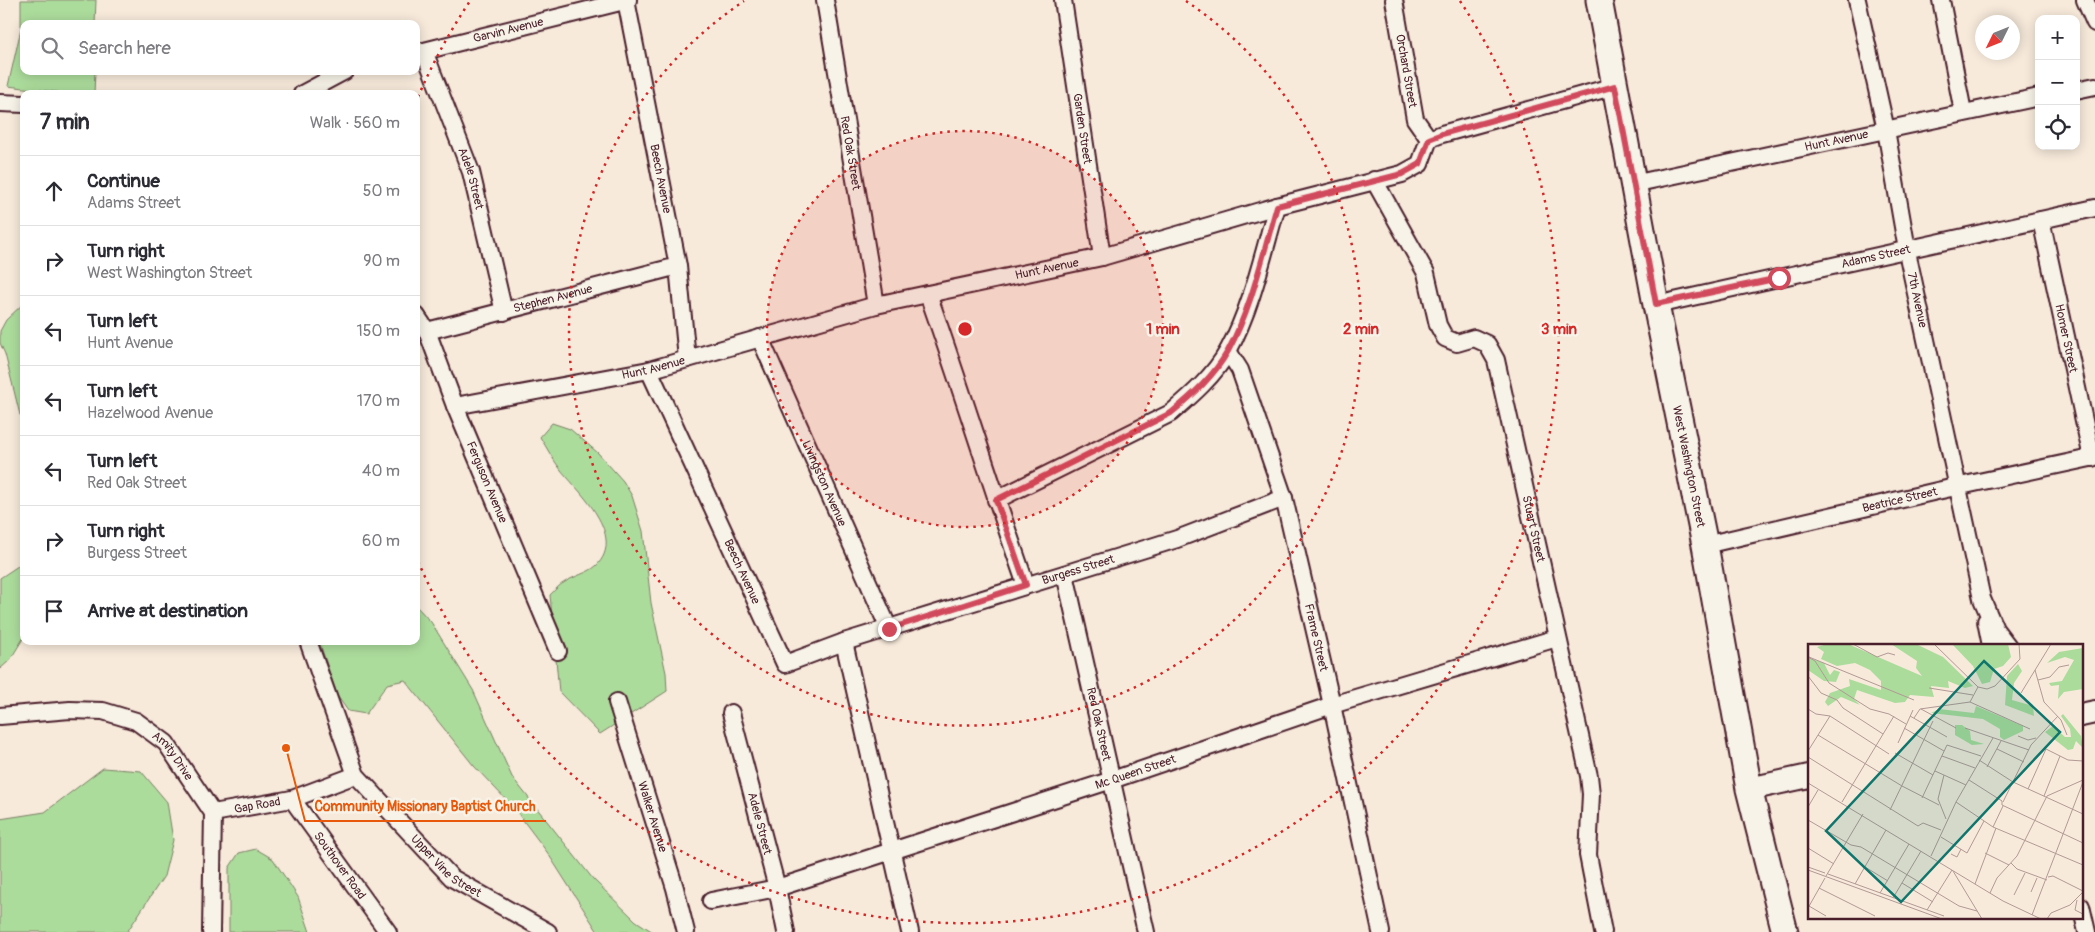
<!DOCTYPE html>
<html lang="en">
<head>
<meta charset="utf-8">
<style>
	:root { --surface:#fff; --page:#f2f2f3; --text:#2b2b33; --muted:#7c7c81; --line:#e1e1e2 }
	body { margin:0; font-family:Pangolin,sans-serif; background:var(--page); color:var(--text) }
	.controls { position:absolute; right:15px; top:15px; display:grid; overflow:hidden; border-radius:10px; box-shadow:0 2px 12px #0003 }
	.controls button { width:45px; height:45px; display:grid; place-items:center; padding:0; border:0; border-bottom:1px solid var(--line); background:var(--surface); color:var(--text); font:25px sans-serif }
	.compass { position:absolute; left:1975px; top:15px; width:45px; height:45px; border-radius:50%; background:var(--surface); box-shadow:0 2px 12px #0003; rotate:227deg }
	.stop { position:absolute; width:15px; height:15px; margin:-11px; border:4px solid #d1495b; border-radius:50%; background:#fff }
	.stop.end { background:#d1495b; border-color:#fff; box-shadow:0 1px 5px #0008 }
	.list { margin:0; padding:0; list-style:none }
	h2 { display:flex; justify-content:space-between; align-items:center; height:65px; margin:0; padding:0 20px; font-size:21px }
	h2 small { font-size:16px; font-weight:400; color:var(--muted) }
	.list li { display:grid; grid-template-columns:32px 1fr auto; gap:15px; align-items:center; box-sizing:border-box; height:70px; padding:0 20px; border-top:1px solid var(--line) }
	.list b { display:block; font-size:19px; white-space:nowrap }
	.list p { margin:0; font-size:16px; white-space:nowrap; color:var(--muted) }
	.list em { font-size:16px; font-style:normal; color:var(--muted) }
	.icon { flex:none; width:28px; height:28px; fill:none; stroke:currentColor; stroke-width:2; stroke-linecap:round; stroke-linejoin:round }
	.map { position:relative; flex:none; width:2095px; height:932px; overflow:hidden }
	.search { position:absolute; background:var(--surface); box-shadow:0 2px 12px #0003; left:20px; top:20px; width:400px; height:55px; display:flex; align-items:center; gap:12px; box-sizing:border-box; padding:0 18px; border-radius:10px; color:var(--muted); font-size:19px }
	.panel { position:absolute; background:var(--surface); box-shadow:0 2px 12px #0003; left:20px; top:90px; width:400px; height:555px; border-radius:10px }
	.map>svg:first-child { display:block }
	.green { fill:#acdc9c; stroke:#7b7e64 }
	.lines { fill:none; stroke-linecap:round; stroke-linejoin:round }
	.street-casing { stroke:#4a1f2b; stroke-width:20 }
	.secondary-casing { stroke:#4a1f2b; stroke-width:26 }
	.primary-casing { stroke:#4a1f2b; stroke-width:29 }
	.street { stroke:#f7f3e8; stroke-width:16 }
	.secondary { stroke:#f7f3e8; stroke-width:22 }
	.primary { stroke:#f7f3e8; stroke-width:25 }
	.route { stroke:#d1495b; stroke-width:6 }
	.ring { fill:none; stroke:#d62828; stroke-width:2.5; stroke-dasharray:2.5 5 }
	.labels { text-anchor:middle; stroke-width:5; stroke-linejoin:round; paint-order:stroke }
	.street-label { font-size:12px; fill:#4a1f2b; stroke:#f7f3e8 }
	.inset-road { fill:none; stroke:#b29995; stroke-width:1 }
	.view { fill:#0f766e; fill-opacity:0.15; stroke:#0f766e; stroke-width:2.5 }
	.inset-edge { fill:none; stroke:#4a1f2b; stroke-width:2.5 }
	.centre { fill:#d62828; stroke:#f7f3e8; stroke-width:2.5 }
	.ring-label { font-size:15px; text-anchor:middle; font-weight:bold; fill:#d62828; stroke:#f7f3e8; stroke-width:5; stroke-linejoin:round; paint-order:stroke }
	.leader { fill:none; stroke:#e8590c; stroke-width:2 }
	.callout-dot { fill:#e8590c; stroke:#f7f3e8; stroke-width:2 }
	.callout-label { font-size:14px; text-anchor:middle; font-weight:bold; fill:#e8590c; stroke:#f7f3e8; stroke-width:5; stroke-linejoin:round; paint-order:stroke }
</style>
</head>
<body>
<div class="map">
<svg width="2095" height="932" viewBox="0 0 2095 932">
	<rect width="100%" height="100%" fill="#f7eadb"/>
	<filter id="ink" filterUnits="userSpaceOnUse"><feTurbulence type="fractalNoise" baseFrequency=".02" numOctaves="2"/><feDisplacementMap in="SourceGraphic" scale="10" xChannelSelector="R" yChannelSelector="G"/><feConvolveMatrix kernelMatrix="1 2 1 2 8 2 1 2 1" color-interpolation-filters="sRGB"/></filter>
	<g filter="url(#ink)">
		<g class="green">
			<path d="M21,0H96L95,24H24V71H95L94,94H72L8,86L21,29Z"/>
			<path d="M24,303V419L20,415L5,354L0,343V331L6,320Z"/>
			<path d="M552,423L570,429L598,453L623,481L632,496L643,531L651,603L666,673L667,691L600,734L559,692L550,595C555,590 559,585 565,582C574,576 588,573 596,566C627,536 579,492 561,470C553,460 547,448 540,437Z"/>
			<path d="M24,562V637L10,660L0,669V578Z"/>
			<path d="M416,606L431,622L473,690L512,777L593,879L636,921L653,932H598L547,852L513,807L474,766L405,680L387,684L366,714L348,711L338,697L319,641H416Z"/>
			<path d="M103,768L141,771L167,802L173,840L164,876L127,932H0V819L45,812Z"/>
			<path d="M256,849L273,859L298,897L310,932H229V868L239,853Z"/>
		</g>
		<g class="lines">
			<g class="street-casing">
				<g id="street">
					<path id="s1" d="M626,0L678,266L687,359"/>
					<path id="s2" d="M825,0L876,305"/>
					<path id="s3" d="M1063,0L1102,257"/>
					<path id="s4" d="M1394,0L1415,119L1429,139"/>
					<path id="s5" d="M1857,0L1886,130L1909,261L1982,599L1995,629L2008,646"/>
					<path d="M1941,0L1963,112"/>
					<path d="M2085,0L2095,23"/>
					<path id="s6" d="M424,51L471,172L504,312"/>
					<path id="s7" d="M416,53L628,0"/>
					<path d="M2076,90L2095,86"/>
					<path d="M302,94L345,71"/>
					<path d="M0,103L24,104"/>
					<path id="s8" d="M1374,180L1426,273L1438,325L1445,338L1457,343L1474,338L1487,344L1496,360L1589,776L1591,794L1588,855L1603,932"/>
					<path id="s9" d="M1633,184L2039,97"/>
					<path id="s10" d="M2041,220L2092,458"/>
					<path d="M928,294C962,390 992,488 1026,585"/>
					<path id="s11" d="M1656,305L2095,208"/>
					<path id="s12" d="M416,315L427,331L455,406L558,651"/>
					<path id="s13" d="M427,331L678,266"/>
					<path id="s14" d="M760,338L889,629"/>
					<path id="s15" d="M1228,351L1240,370L1284,498L1332,705L1381,932"/>
					<path id="s16" d="M649,370L785,664L844,642L1177,539L1284,498"/>
					<path id="s17" d="M455,406L649,370L876,305L1102,257L1277,206L1402,174L1420,164L1429,139L1442,134L1615,86"/>
					<path d="M996,500L1171,413C1192,395 1214,376 1228,351C1252,307 1263,254 1277,206"/>
					<path id="s18" d="M1705,545L1937,491L2095,457"/>
					<path id="s19" d="M1065,574L1146,932"/>
					<path d="M1986,621L1991,646"/>
					<path id="s20" d="M308,641L356,775L452,878L548,932"/>
					<path d="M844,642L910,932"/>
					<path id="s21" d="M617,702L675,888L686,932"/>
					<path id="s22" d="M731,713L777,888L786,932"/>
					<path id="s23" d="M0,716L70,710L103,711L136,721L166,743L213,813L211,932"/>
					<path id="s24" d="M292,799L388,932"/>
					<path id="s25" d="M213,813L292,799L356,775"/>
					<path id="s26" d="M711,901L777,888L1112,780L1332,705L1557,638"/>
					<path d="M2081,906L2087,932"/>
				</g>
			</g>
			<g class="secondary-casing">
				<g id="secondary">
					<path d="M2081,715L2095,712"/>
					<path d="M1749,789L1809,776"/>
				</g>
			</g>
			<g class="primary-casing">
				<g id="primary">
					<path id="s27" d="M1599,0L1656,305L1705,545L1749,789L1785,932"/>
				</g>
			</g>
			<use href="#street" class="street"/>
			<use href="#secondary" class="secondary"/>
			<use href="#primary" class="primary"/>
		</g>
	</g>
	<g class="lines" filter="url(#ink)">
		<path class="route" d="M889,629L1026,585L996,500L1171,413C1193,395 1214,376 1228,351C1252,307 1263,254 1277,206L1402,174L1420,164L1429,139L1442,134L1615,86L1656,304L1779,278"/>
	</g>
	<circle cx="965" cy="329" r="198" fill="#d62828" fill-opacity=".12"/>
	<g class="ring">
		<circle cx="965" cy="329" r="198"/>
		<path d="M1186 1A396 396 0 1 1 744 1"/>
		<path d="M418 97A594 594 0 0 1 470 1M1460 1A594 594 0 1 1 418 561"/>
	</g>
	<g class="labels">
		<g class="street-label">
			<text dy="4" stroke="none"><textPath href="#s7" startOffset="95">Garvin Avenue</textPath></text>
			<text dy="4" stroke="none"><textPath href="#s4" startOffset="72">Orchard Street</textPath></text>
			<text dy="4" stroke="none"><textPath href="#s3" startOffset="130">Garden Street</textPath></text>
			<text dy="4" stroke="none"><textPath href="#s9" startOffset="208">Hunt Avenue</textPath></text>
			<text dy="4" stroke="none"><textPath href="#s2" startOffset="155">Red Oak Street</textPath></text>
			<text dy="4" stroke="none"><textPath href="#s6" startOffset="136">Adele Street</textPath></text>
			<text dy="4" stroke="none"><textPath href="#s1" startOffset="182">Beech Avenue</textPath></text>
			<text dy="4" stroke="none"><textPath href="#s11" startOffset="225">Adams Street</textPath></text>
			<text dy="4" stroke="none"><textPath href="#s17" startOffset="608">Hunt Avenue</textPath></text>
			<text dy="4" stroke="none"><textPath href="#s13" startOffset="130">Stephen Avenue</textPath></text>
			<text dy="4" stroke="none"><textPath href="#s5" startOffset="306">7th Avenue</textPath></text>
			<text dy="4" stroke="none"><textPath href="#s10" startOffset="121">Homer Street</textPath></text>
			<text dy="4" stroke="none"><textPath href="#s17" startOffset="202">Hunt Avenue</textPath></text>
			<text dy="4" stroke="none"><textPath href="#s27" startOffset="475">West Washington Street</textPath></text>
			<text dy="4" stroke="none"><textPath href="#s12" startOffset="182">Ferguson Avenue</textPath></text>
			<text dy="4" stroke="none"><textPath href="#s14" startOffset="159">Livingston Avenue</textPath></text>
			<text dy="4" stroke="none"><textPath href="#s18" startOffset="200">Beatrice Street</textPath></text>
			<text dy="4" stroke="none"><textPath href="#s8" startOffset="411">Stuart Street</textPath></text>
			<text dy="4" stroke="none"><textPath href="#s16" startOffset="632">Burgess Street</textPath></text>
			<text dy="4" stroke="none"><textPath href="#s16" startOffset="222">Beech Avenue</textPath></text>
			<text dy="4" stroke="none"><textPath href="#s15" startOffset="301">Frame Street</textPath></text>
			<text dy="4" stroke="none"><textPath href="#s19" startOffset="154">Red Oak Street</textPath></text>
			<text dy="4" stroke="none"><textPath href="#s23" startOffset="189">Amity Drive</textPath></text>
			<text dy="4" stroke="none"><textPath href="#s26" startOffset="444">Mc Queen Street</textPath></text>
			<text dy="4" stroke="none"><textPath href="#s25" startOffset="45">Gap Road</textPath></text>
			<text dy="4" stroke="none"><textPath href="#s21" startOffset="120">Walker Avenue</textPath></text>
			<text dy="4" stroke="none"><textPath href="#s22" startOffset="114">Adele Street</textPath></text>
			<text dy="4" stroke="none"><textPath href="#s24" startOffset="82">Southover Road</textPath></text>
			<text dy="4" stroke="none"><textPath href="#s20" startOffset="271">Upper Vine Street</textPath></text>
		</g>
	</g>
	<g transform="translate(1808 644)">
		<rect width="275" height="275" fill="#f7eadb"/>
		<path d="M19,0H40L114,32L108,24L109,17L83,0H108L135,13L165,42L157,44L140,37L141,44L123,42L126,53L102,51L97,58L87,59L49,46L46,55L52,61L33,53L20,62L17,58L22,49L42,42L41,35L73,46V37L62,26L47,19L29,22L13,15L16,8L9,3ZM144,0H200L203,13L195,22L186,25L182,38L174,40L165,22ZM275,4V45L256,48L250,55L251,41L243,42L241,39L254,37L266,16L257,13L239,19L251,8ZM0,13L16,19L22,31L26,26L32,28L28,38L16,37L0,26ZM210,20L214,27L206,39L204,56L225,62L226,72L197,61L199,32ZM168,62L215,82V87L196,96L192,93V85L175,75L123,69L131,65L166,69ZM255,70L273,92L275,104L268,97L265,105L260,106L237,88L245,82L257,93H263L262,85L253,72ZM147,81H154L162,87L163,96L176,100L164,101L147,91Z" fill="#acdc9c"/>
		<path class="inset-road" d="M45,0L69,13L80,9L87,11M126,0L170,43L179,45L187,42L212,15L211,0M0,13L7,17L21,39L62,65L81,70L98,80M1,13L106,56M227,26L236,58L253,76L259,91M0,32L13,49L29,56L35,64L75,90M230,36L242,33L251,23L261,21M121,44L165,51M213,49L243,0M162,58L170,43M0,65L8,70L22,72L81,110M113,65L148,84M102,72L139,93M106,74L112,65L162,58L222,85M96,84L136,107M157,84L221,106M10,91L94,142L131,161M210,92L220,96L228,94M90,99L105,66M189,105L216,118M0,107L22,72M87,109L125,131M134,112L167,124M0,113L110,182L115,179L133,186M171,116L205,138L275,170M179,123L193,97M127,127L158,141M136,131L130,155L138,175M161,136L194,157V161L275,199M0,139L195,257L233,275M220,145L238,105L260,116L275,117M236,152L252,112M114,154L139,101L173,112M34,158L86,72M148,158L185,183L275,221M195,158L223,101L250,72M0,163L10,146M82,166L125,77M0,176L43,201L53,203L151,262L169,267M185,183L195,162M133,193L159,209L176,177M0,204L26,220M177,209L201,221M143,210L149,213L153,205M123,212L148,158L185,94M203,219L209,225L239,236M0,223L17,229M57,223L80,237M0,226L134,275M145,227L174,275M20,230L136,272M18,232L55,170M240,233L245,232L275,247M94,239L125,258M47,240L78,186M167,240L188,184M11,244L67,272M223,248L229,234M72,249L101,200M182,249L189,234L209,212L239,152L275,136M206,251L217,229M85,254L113,207M269,256L267,266L275,270M1,262L18,272M0,264L17,234M119,266L144,226M224,271L275,138M7,275H23M239,275L243,269L262,261L275,248"/>
		<path class="view" d="M176,17L252,88L93,258L18,187Z"/>
		<rect width="275" height="275" class="inset-edge"/>
	</g>
	<circle cx="965" cy="329" r="8" class="centre"/>
	<g class="ring-label">
		<text x="1163" y="334">1 min</text>
		<text x="1361" y="334">2 min</text>
		<text x="1559" y="334">3 min</text>
	</g>
	<path class="leader" d="M286 748L305 821H546"/>
	<circle class="callout-dot" cx="286" cy="748" r="5"/>
	<g class="callout-label">
		<text x="425" y="811">Community Missionary Baptist Church</text>
	</g>
</svg>
<div class="controls">
<button>+</button>
<button>−</button>
<button><svg class="icon" aria-label="locate" viewBox="0 0 24 24"><circle cx="12" cy="12" r="6"/><path d="M12 2v4M12 18v4M2 12h4M18 12h4"/></svg></button>
</div>
<svg class="compass" viewBox="-18 -18 36 36"><path d="M0-13l5 13h-10z" fill="#e53935"/><path d="M0 13l5-13h-10z" fill="#7c7c81"/></svg>
<div class="stop" style="left:1779px;top:278px"></div>
<div class="stop end" style="left:889px;top:629px"></div>
<div class="search"><svg class="icon" aria-label="search" viewBox="0 0 24 24"><circle cx="10" cy="10" r="6"/><path d="M15 15l6 6"/></svg>Search here</div>
<section class="panel">
<h2>7 min<small>Walk · 560 m</small></h2>
<ul class="list">
<li><svg class="icon" aria-label="ahead" viewBox="0 0 24 24"><path d="M12 20V5M6 11l6-6 6 6"/></svg><div><b>Continue</b><p>Adams Street</p></div><em>50 m</em></li>
<li><svg class="icon" aria-label="right" viewBox="0 0 24 24"><path d="M7 20v-9h11M14 6l5 5-5 5"/></svg><div><b>Turn right</b><p>West Washington Street</p></div><em>90 m</em></li>
<li><svg class="icon" aria-label="left" viewBox="0 0 24 24"><path d="M17 20v-9H6M10 6l-5 5 5 5"/></svg><div><b>Turn left</b><p>Hunt Avenue</p></div><em>150 m</em></li>
<li><svg class="icon" aria-label="left" viewBox="0 0 24 24"><path d="M17 20v-9H6M10 6l-5 5 5 5"/></svg><div><b>Turn left</b><p>Hazelwood Avenue</p></div><em>170 m</em></li>
<li><svg class="icon" aria-label="left" viewBox="0 0 24 24"><path d="M17 20v-9H6M10 6l-5 5 5 5"/></svg><div><b>Turn left</b><p>Red Oak Street</p></div><em>40 m</em></li>
<li><svg class="icon" aria-label="right" viewBox="0 0 24 24"><path d="M7 20v-9h11M14 6l5 5-5 5"/></svg><div><b>Turn right</b><p>Burgess Street</p></div><em>60 m</em></li>
<li><svg class="icon" aria-label="arrive" viewBox="0 0 24 24"><path d="M6 21V4h12l-3 4 3 4H6"/></svg><div><b>Arrive at destination</b></div></li>
</ul>
</section>
</div>
</body>
</html>
